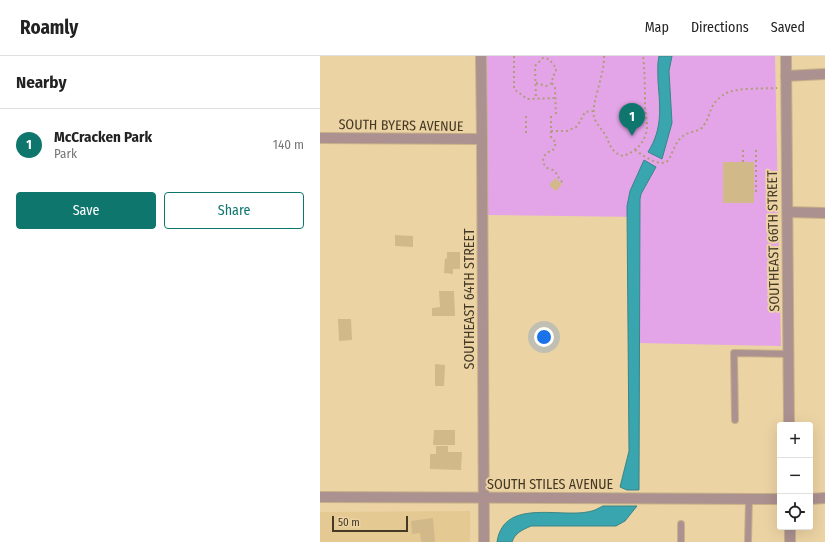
<!DOCTYPE html>
<html lang="en">
<head>
<meta charset="utf-8">
<style>
	:root { --surface:#fff; --page:#f2f2f2; --text:#222; --muted:#767676; --line:#e0e0e0; --accent:#0f766e }
	body { margin:0; font-family:"Fira Sans Condensed",sans-serif; background:var(--page); color:var(--text) }
	.controls { position:absolute; right:12px; bottom:12px; display:grid; overflow:hidden; border-radius:4px; box-shadow:0 4px 16px #0002 }
	.controls button { width:36px; height:36px; display:grid; place-items:center; padding:0; border:0; border-bottom:1px solid var(--line); background:var(--surface); color:var(--text); font:20px sans-serif }
	.scale { position:absolute; left:12px; bottom:10px; width:76px; box-sizing:border-box; padding-left:4px; border:2px solid #433925; border-top:0; font-size:11px; line-height:14px; white-space:nowrap; color:#433925; -webkit-text-stroke:3px #ecd3a4; paint-order:stroke }
	.you { position:absolute; left:224px; top:281px; width:14px; height:14px; margin:-10px; border:3px solid #fff; border-radius:50%; background:#1a73e8; box-shadow:0 0 0 6px #1a73e833 }
	.badge { display:grid; place-items:center; width:26px; height:26px; border-radius:50%; background:var(--accent); color:#fff; font-size:13px; font-weight:700 }
	.pin { position:absolute; translate:-50% -33px; filter:drop-shadow(0 1px 2px #0008) }
	.pin::after { content:''; position:absolute; top:21px; width:14px; height:12px; background:inherit; clip-path:polygon(0 0,100% 0,50% 100%) }
	.list { margin:0; padding:0; list-style:none }
	h2 { display:flex; justify-content:space-between; align-items:center; height:52px; margin:0; padding:0 16px; font-size:17px }
	h2 small { font-size:13px; font-weight:400; color:var(--muted) }
	.list li { display:grid; grid-template-columns:26px 1fr auto; gap:12px; align-items:center; box-sizing:border-box; height:72px; padding:0 16px; border-top:1px solid var(--line) }
	.list b { display:block; font-size:15px; white-space:nowrap }
	.list p { margin:0; font-size:13px; white-space:nowrap; color:var(--muted) }
	.list em { font-size:13px; font-style:normal; color:var(--muted) }
	.actions { display:flex; gap:8px; padding:12px 16px }
	.actions a { flex:1; padding:9px 0; border:1px solid var(--accent); border-radius:4px; text-align:center; font-size:14px; color:var(--accent) }
	.actions .main { background:var(--accent); color:#fff }
	.icon { flex:none; width:22px; height:22px; fill:none; stroke:currentColor; stroke-width:2; stroke-linecap:round; stroke-linejoin:round }
	.map { position:relative; flex:none; width:505px; height:486px; overflow:hidden }
	header { display:flex; align-items:center; gap:24px; box-sizing:border-box; height:56px; padding:0 20px; background:var(--surface); border-bottom:1px solid var(--line) }
	header strong { font-size:19px }
	nav { display:flex; gap:22px; margin-inline-start:auto; font-size:14px }
	main { display:flex }
	aside { flex:1; background:var(--surface) }
	.map>svg:first-child { display:block }
	.built { fill:#e5c992 }
	.green { fill:#e3a5e8 }
	.water { fill:#38a5af; stroke:#3b8586 }
	.building { fill:#d1b98a }
	.lines { fill:none; stroke-linecap:round; stroke-linejoin:round }
	.service-casing { stroke:#c7b188; stroke-width:8 }
	.minor-casing { stroke:#c7b188; stroke-width:12 }
	.tertiary-casing { stroke:#c7b188; stroke-width:12 }
	.path { stroke:#b09d77; stroke-width:2; stroke-dasharray:2 3; stroke-linecap:butt }
	.service { stroke:#ab918f; stroke-width:6 }
	.minor { stroke:#ab918f; stroke-width:10 }
	.tertiary { stroke:#ab918f; stroke-width:10 }
	.labels { text-anchor:middle; stroke-width:4; stroke-linejoin:round; paint-order:stroke }
	.street-label { font-size:14px; fill:#433925; stroke:#ecd3a4 }
</style>
</head>
<body>
<header>
<strong>Roamly</strong>
<nav><a>Map</a><a>Directions</a><a>Saved</a></nav>
</header>
<main>
<aside>
<h2>Nearby<small></small></h2>
<ul class="list">
<li><span class="badge">1</span><div><b>McCracken Park</b><p>Park</p></div><em>140 m</em></li>
</ul>
<div class="actions"><a class="main">Save</a><a>Share</a></div>
</aside>
<div class="map">
<svg width="505" height="486" viewBox="0 0 505 486">
	<rect width="100%" height="100%" fill="#ecd3a4"/>
	<path class="built" d="M150,455V486H0V456Z"/>
	<path class="green" d="M166,0H455L461,290L319,287L320,161L167,159Z"/>
	<g class="water">
		<path d="M339,0H352L349,15L352,67L342,103L328,96C343,72 340,52 338,25C338,17 337,8 339,0Z"/>
		<path d="M324,104L336,111L321,138L320,143L319,434H307L300,431L309,395L307,150L310,135Z"/>
		<path d="M283,450H317L305,465L296,470H211C202,474 195,477 192,486H177C184,439 246,465 275,454C278,453 280,451 283,450Z"/>
	</g>
	<g class="building">
		<rect x="403" y="106" width="31" height="41"/>
		<path d="M235,122L242,128L236,135L229,129Z"/>
		<path d="M75,179L93,180V191L75,190Z"/>
		<path d="M127,196H140V213H133V218L124,217L125,202L127,203Z"/>
		<path d="M119,235H134L135,260H112V252L120,251Z"/>
		<path d="M18,263H31L32,284L19,285Z"/>
		<path d="M115,308L125,309L124,330H115Z"/>
		<path d="M114,374H135V389H113Z"/>
		<path d="M116,390H128V396H142L141,414L110,413V398H116Z"/>
		<path d="M113,462L115,486H101L100,477L92,478L91,465Z"/>
	</g>
	<g class="lines">
		<g class="service-casing">
			<g id="service">
				<path d="M415,364L414,297L469,298"/>
				<path d="M361,468V486"/>
				<path d="M428,486L429,442"/>
			</g>
		</g>
		<g class="minor-casing">
			<g id="minor">
				<path d="M161,0L162,83L164,486"/>
				<path d="M466,20L505,18"/>
				<path d="M0,82L162,83"/>
				<path d="M0,441L460,443"/>
				<path d="M490,443L505,442"/>
			</g>
		</g>
		<g class="tertiary-casing">
			<g id="tertiary">
				<path d="M466,0L469,369"/>
				<path d="M468,156L505,157"/>
				<path d="M470,471V486"/>
			</g>
		</g>
		<g class="path">
			<path d="M194,0V33L207,43L236,42"/>
			<path d="M284,0C285,18 271,47 274,61C276,68 282,73 286,80C290,89 292,97 303,100C312,97 322,90 325,80C329,71 326,62 325,53C325,35 325,17 323,0"/>
			<path d="M216,27L226,30L232,27L233,20L236,16V12L229,3L223,2L215,10L216,43"/>
			<path d="M232,27L235,32L236,60"/>
			<path d="M206,60V77"/>
			<path d="M231,60V75H247L256,71L258,69L265,56L274,55"/>
			<path d="M231,75V81L236,87L233,94C226,96 219,103 226,111C228,113 232,113 234,115C239,119 238,124 244,127"/>
			<path d="M315,94C322,99 343,114 349,103C354,94 355,86 363,80C369,75 381,76 384,69C392,57 388,50 403,39C413,31 443,33 457,32"/>
			<path d="M423,94V106"/>
			<path d="M436,94V137"/>
		</g>
		<use href="#service" class="service"/>
		<use href="#minor" class="minor"/>
		<use href="#tertiary" class="tertiary"/>
	</g>
	<g class="labels">
		<g class="street-label">
			<text transform="translate(81 69) rotate(1)" y="5">SOUTH BYERS AVENUE</text>
			<text transform="translate(453 185) rotate(-91)" y="5">SOUTHEAST 66TH STREET</text>
			<text transform="translate(149 243) rotate(-90)" y="5">SOUTHEAST 64TH STREET</text>
			<text x="230" y="433">SOUTH STILES AVENUE</text>
		</g>
	</g>
</svg>
<div class="controls">
<button>+</button>
<button>−</button>
<button><svg class="icon" aria-label="locate" viewBox="0 0 24 24"><circle cx="12" cy="12" r="6"/><path d="M12 2v4M12 18v4M2 12h4M18 12h4"/></svg></button>
</div>
<div class="scale">50 m</div>
<div class="you"></div>
<div class="pin badge" style="left:312px;top:80px">1</div>
</div>
</main>
</body>
</html>
